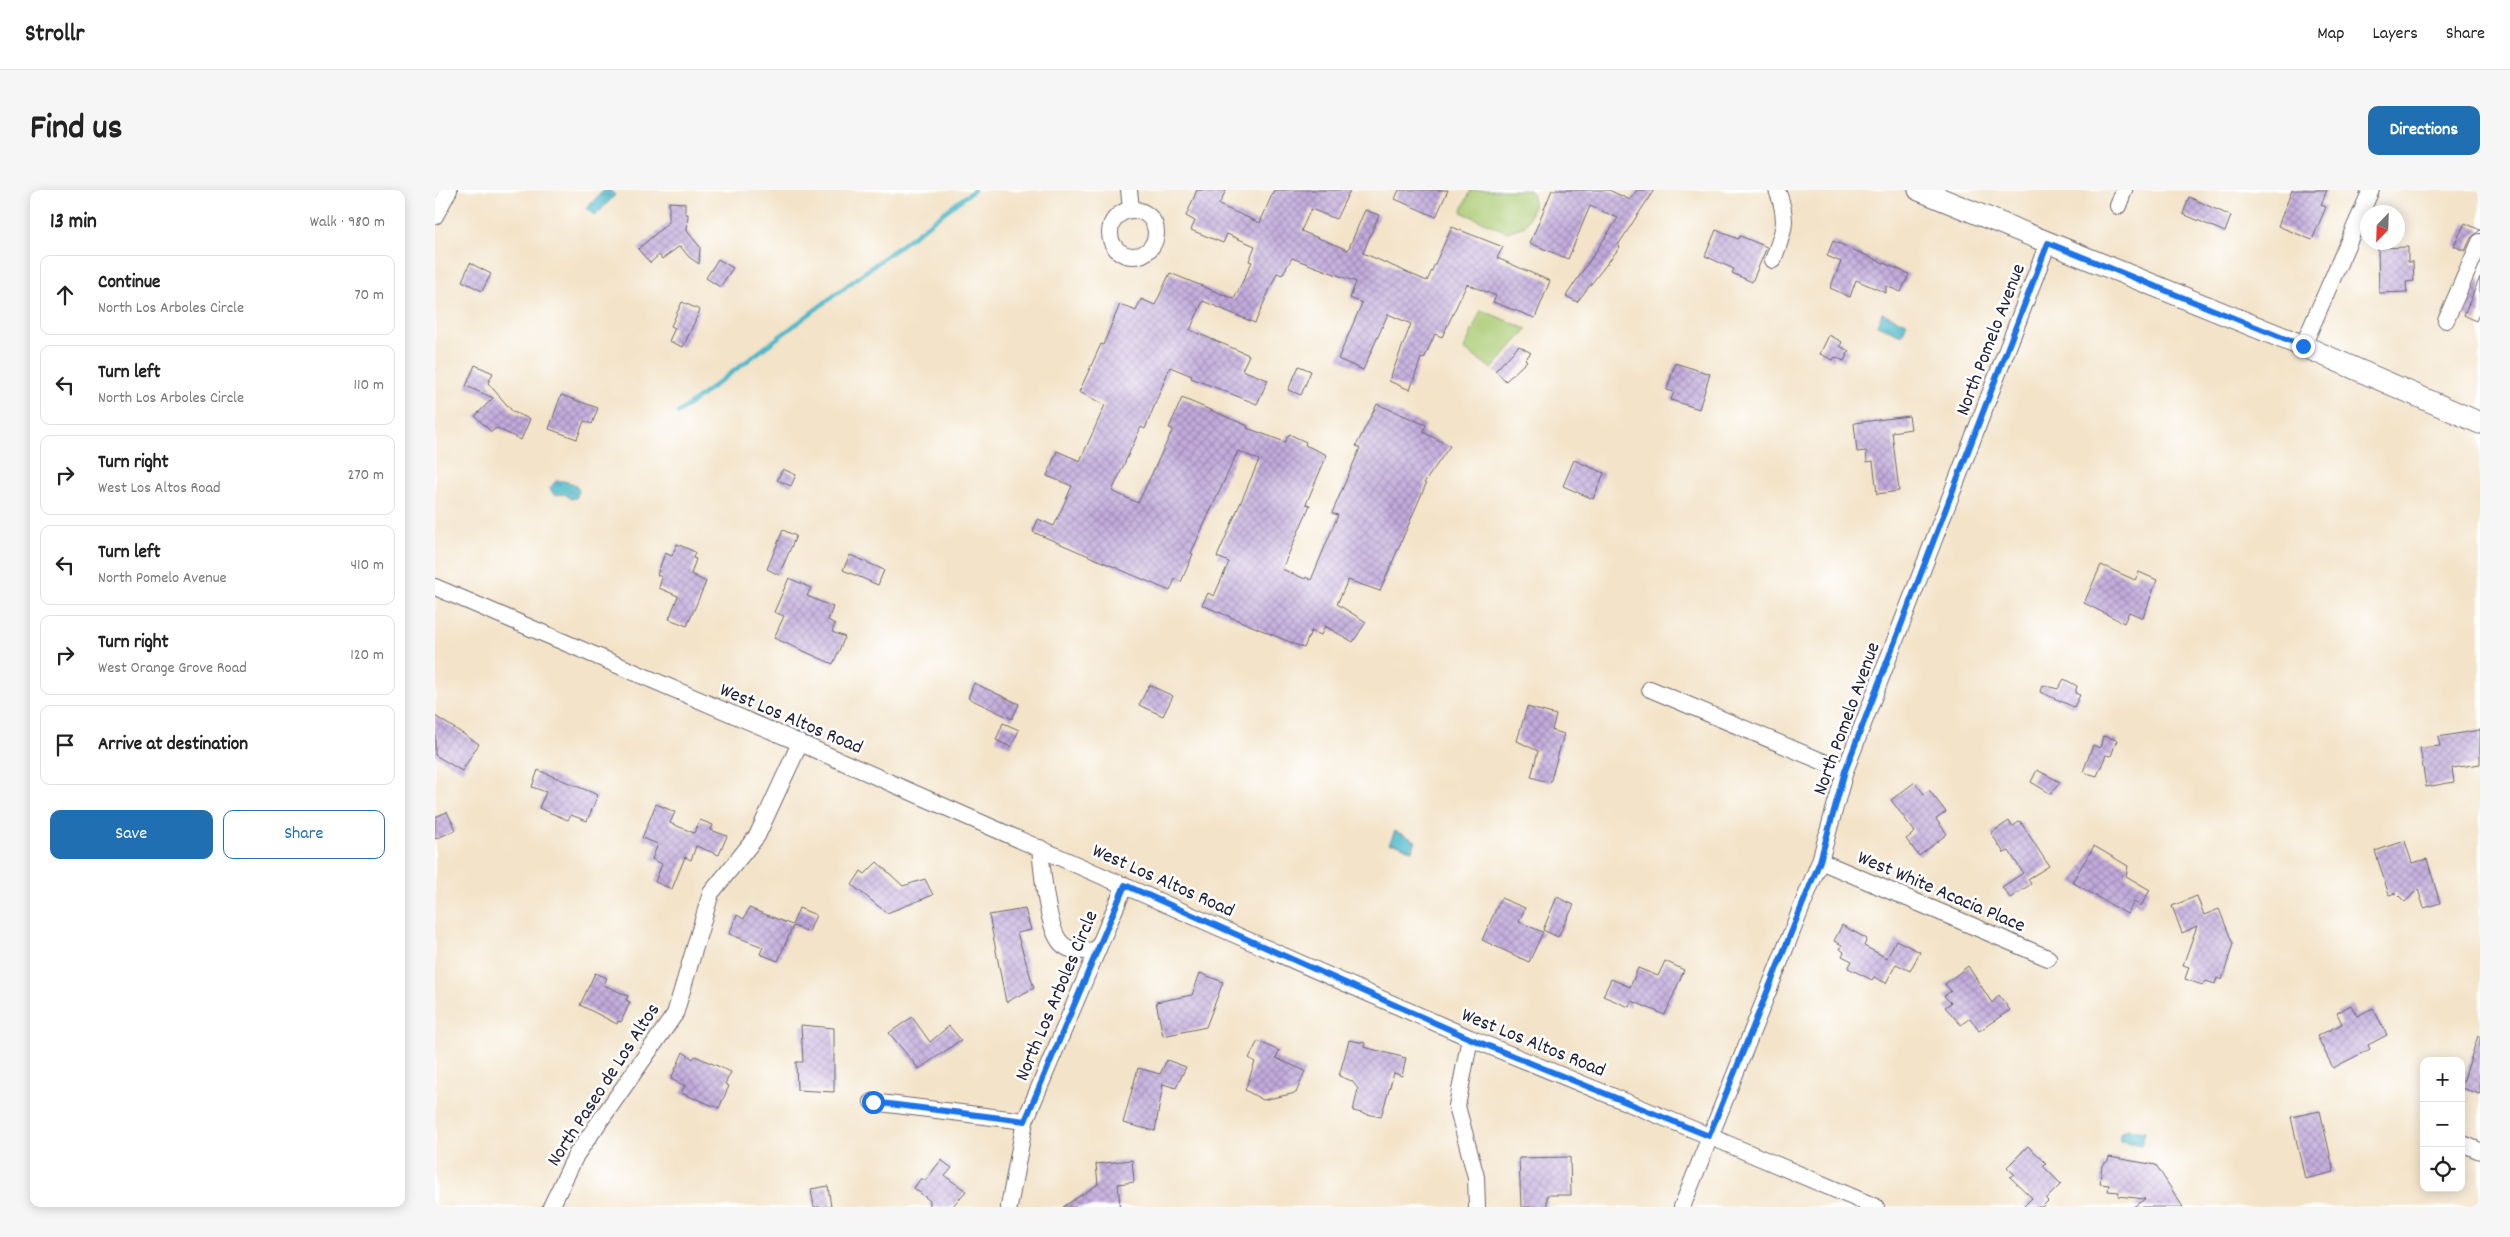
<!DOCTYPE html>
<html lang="en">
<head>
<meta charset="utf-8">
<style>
	:root { --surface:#fff; --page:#f6f6f6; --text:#222; --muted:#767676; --line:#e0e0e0; --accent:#1f6fb2 }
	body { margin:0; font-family:Dekko,sans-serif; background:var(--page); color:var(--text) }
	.controls { position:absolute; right:15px; bottom:15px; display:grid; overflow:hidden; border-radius:10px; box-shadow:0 2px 12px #0003 }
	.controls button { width:45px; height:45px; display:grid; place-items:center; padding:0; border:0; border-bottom:1px solid var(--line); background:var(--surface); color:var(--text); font:25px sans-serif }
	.compass { position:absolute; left:1925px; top:15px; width:45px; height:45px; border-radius:50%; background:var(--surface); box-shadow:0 2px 12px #0003; rotate:203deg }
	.stop { position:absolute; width:15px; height:15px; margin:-11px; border:4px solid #1a73e8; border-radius:50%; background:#fff }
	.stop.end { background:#1a73e8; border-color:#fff; box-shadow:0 1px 5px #0008 }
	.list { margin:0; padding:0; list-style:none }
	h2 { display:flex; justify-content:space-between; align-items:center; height:65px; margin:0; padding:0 20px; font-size:21px }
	h2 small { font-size:16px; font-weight:400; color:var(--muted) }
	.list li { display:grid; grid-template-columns:32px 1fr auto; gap:15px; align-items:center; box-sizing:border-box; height:80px; margin:0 10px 10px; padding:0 10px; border:1px solid var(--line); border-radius:10px }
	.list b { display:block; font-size:19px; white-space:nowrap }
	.list p { margin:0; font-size:16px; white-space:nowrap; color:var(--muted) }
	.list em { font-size:16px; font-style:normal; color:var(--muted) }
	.actions { display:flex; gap:10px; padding:15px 20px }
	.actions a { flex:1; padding:11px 0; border:1px solid var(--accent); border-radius:10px; text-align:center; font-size:18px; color:var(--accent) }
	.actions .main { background:var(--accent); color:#fff }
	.icon { flex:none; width:28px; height:28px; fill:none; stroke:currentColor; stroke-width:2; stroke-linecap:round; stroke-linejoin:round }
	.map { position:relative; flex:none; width:2045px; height:1017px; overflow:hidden; border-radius:10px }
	header { display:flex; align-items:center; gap:30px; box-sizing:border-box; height:70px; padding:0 25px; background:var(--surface); border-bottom:1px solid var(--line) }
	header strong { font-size:24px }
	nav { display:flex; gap:28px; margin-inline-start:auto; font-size:18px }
	.intro { display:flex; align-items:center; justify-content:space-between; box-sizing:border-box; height:120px; padding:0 30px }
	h1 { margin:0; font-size:35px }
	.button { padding:12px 22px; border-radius:10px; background:var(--accent); color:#fff; font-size:18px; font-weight:700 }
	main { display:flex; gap:30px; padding:0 30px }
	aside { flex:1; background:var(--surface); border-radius:10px; box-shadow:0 2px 12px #0003 }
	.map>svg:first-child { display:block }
	.green { fill:#aacb73; stroke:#667657 }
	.water { fill:url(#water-ripples); stroke:#386d82 }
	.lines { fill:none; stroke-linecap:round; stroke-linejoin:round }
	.stream { stroke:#4db8c9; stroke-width:4.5 }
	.building { fill:url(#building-cross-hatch) }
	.minor-casing { stroke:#6b666c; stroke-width:18 }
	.major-casing { stroke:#6b666c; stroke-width:23 }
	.minor { stroke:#fff; stroke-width:16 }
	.major { stroke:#fff; stroke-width:21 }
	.route { stroke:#1a73e8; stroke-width:6 }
	.labels { text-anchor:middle; stroke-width:5; stroke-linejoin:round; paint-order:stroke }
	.street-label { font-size:20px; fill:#22223b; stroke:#fff }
</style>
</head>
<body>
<header>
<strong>Strollr</strong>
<nav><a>Map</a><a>Layers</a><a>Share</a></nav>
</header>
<div class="intro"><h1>Find us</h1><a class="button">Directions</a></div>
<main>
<aside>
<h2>13 min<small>Walk · 980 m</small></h2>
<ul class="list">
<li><svg class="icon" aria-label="ahead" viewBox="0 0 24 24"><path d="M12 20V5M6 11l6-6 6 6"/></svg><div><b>Continue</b><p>North Los Arboles Circle</p></div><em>70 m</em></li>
<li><svg class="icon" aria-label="left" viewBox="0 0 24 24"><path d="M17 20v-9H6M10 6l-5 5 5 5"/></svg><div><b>Turn left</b><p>North Los Arboles Circle</p></div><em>110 m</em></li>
<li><svg class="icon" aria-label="right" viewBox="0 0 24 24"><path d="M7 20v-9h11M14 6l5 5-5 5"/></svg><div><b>Turn right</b><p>West Los Altos Road</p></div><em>270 m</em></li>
<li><svg class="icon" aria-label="left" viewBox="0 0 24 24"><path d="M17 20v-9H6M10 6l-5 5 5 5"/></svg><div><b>Turn left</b><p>North Pomelo Avenue</p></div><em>410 m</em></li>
<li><svg class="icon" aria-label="right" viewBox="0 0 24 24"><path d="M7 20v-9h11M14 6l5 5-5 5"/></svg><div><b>Turn right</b><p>West Orange Grove Road</p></div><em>120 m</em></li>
<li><svg class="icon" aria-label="arrive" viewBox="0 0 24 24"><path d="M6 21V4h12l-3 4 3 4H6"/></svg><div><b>Arrive at destination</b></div></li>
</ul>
<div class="actions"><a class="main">Save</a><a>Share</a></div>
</aside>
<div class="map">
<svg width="2045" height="1017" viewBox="0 0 2045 1017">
	<defs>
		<pattern id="water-ripples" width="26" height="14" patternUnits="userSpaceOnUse" patternTransform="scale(1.25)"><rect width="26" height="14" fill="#4db8c9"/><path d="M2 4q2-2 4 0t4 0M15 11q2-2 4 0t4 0" fill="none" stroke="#4095a4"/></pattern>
		<pattern id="building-cross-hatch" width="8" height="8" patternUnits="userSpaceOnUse" patternTransform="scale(1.25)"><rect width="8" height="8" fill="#c2aadb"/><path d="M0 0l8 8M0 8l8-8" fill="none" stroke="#9d8ab3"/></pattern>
	</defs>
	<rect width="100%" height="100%" fill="#fff"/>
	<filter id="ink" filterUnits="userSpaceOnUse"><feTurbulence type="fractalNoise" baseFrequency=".02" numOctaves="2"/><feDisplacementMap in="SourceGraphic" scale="10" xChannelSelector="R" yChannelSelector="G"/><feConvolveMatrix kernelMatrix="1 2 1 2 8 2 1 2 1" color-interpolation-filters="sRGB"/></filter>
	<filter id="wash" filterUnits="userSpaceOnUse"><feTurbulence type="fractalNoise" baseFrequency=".0096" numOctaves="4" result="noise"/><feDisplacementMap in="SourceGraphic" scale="20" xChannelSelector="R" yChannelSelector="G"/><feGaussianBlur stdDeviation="1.12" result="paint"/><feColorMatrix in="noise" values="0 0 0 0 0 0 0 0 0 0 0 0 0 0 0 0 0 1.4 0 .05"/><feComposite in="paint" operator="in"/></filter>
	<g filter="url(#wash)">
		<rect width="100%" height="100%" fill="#f3e3c8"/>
		<g class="green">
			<path d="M1036,0H1095C1103,11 1095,26 1090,36L1072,42L1026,22Z"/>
			<path d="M1046,120L1092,139L1057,179L1029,159Z"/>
		</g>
		<g class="water">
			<path d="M169,0H175L180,5L160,26L151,18Z"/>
			<path d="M1447,123L1472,133L1467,145L1442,135Z"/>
			<path d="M121,291C129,290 143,293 144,302L141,308L136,309L130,304L119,305L115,298Z"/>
			<path d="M960,641L981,651L977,661L962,654H954Z"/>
			<path d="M1692,939L1710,942L1706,955L1685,951V943Z"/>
		</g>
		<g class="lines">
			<path class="stream" d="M243,223L539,0"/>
		</g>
		<g id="blocks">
			<g class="building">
				<path d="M762,0H791L784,15L825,33L839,0H915L901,29L876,19L866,41L913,60L930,20L944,25L928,63L992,91L1017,37L1068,57L1062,68L1115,91L1100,128L1058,112L1061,106L1032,94L1007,147L1000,144L989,169L986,168L975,200L954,191L976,134L953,124L928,180L903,169L927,113L915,108L921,92L857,68L847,85L842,83L820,133L768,111L755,140L814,165L807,180L833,190L822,214L756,188L757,186L735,177L710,239L706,237L677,301L703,313L738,239L734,238L747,208L813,236L812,238L850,252L854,244L871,252L870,255L892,265L871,314L875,315L847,379L870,389L871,387L876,390L903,325L897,323L925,258L921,256L942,214L991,235L988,242L1015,256L989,293L991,294L945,401L913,390L902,414L931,432L918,452L890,436L886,445L876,441L869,458L767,415L773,403L779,406L794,372L782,367L824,270L803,261L756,363L758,364L746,392L740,389L735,401L598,342L603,329L619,336L637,296L612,286L622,261L645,271L670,215L644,202L666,154L668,155L685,114L701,121L706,109L720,115L735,83L799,109L817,72L814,71L820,56L792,44L788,53L756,40L760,31L751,26Z"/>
				<path d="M964,0H1013L1001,27L960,9Z"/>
				<path d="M1117,0H1174L1195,10L1202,0H1219L1183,55L1185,57L1142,112L1131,106L1183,28L1155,16L1133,69L1095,53Z"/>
				<path d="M1857,0H1892L1886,15L1891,17L1877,50L1843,36Z"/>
				<path d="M1754,7L1796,26L1790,42L1748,24Z"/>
				<path d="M234,12L250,13V24H253L252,41L265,57L264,74L254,67L245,56L227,69L224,65L215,73L203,59L234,32Z"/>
				<path d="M2030,33L2045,40L2036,48L2030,61L2019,56Z"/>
				<path d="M1281,40L1303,49L1305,46L1332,57L1317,92L1297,83L1299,79L1270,66Z"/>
				<path d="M1398,51L1474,84L1466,102L1451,96V103L1421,90L1415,107L1395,98L1406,72L1392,66Z"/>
				<path d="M1973,57V72H1978L1979,91L1971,92L1972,102L1944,103L1943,58Z"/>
				<path d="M283,69L298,78L285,97L271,88Z"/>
				<path d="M35,73L56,84L47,101L27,91Z"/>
				<path d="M2045,87V122L2041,131L2029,125Z"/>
				<path d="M247,112L265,120L248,157L234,151L240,138L236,136Z"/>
				<path d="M1394,145L1407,152L1405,156L1414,161L1409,171L1400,167L1398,170L1385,164Z"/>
				<path d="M1084,156L1096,163L1090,169L1092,171L1071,191L1060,181Z"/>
				<path d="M1240,173L1275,184L1264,219L1236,210L1239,202L1232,200Z"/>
				<path d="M40,175L58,183L53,193L78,222L95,229L86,250L62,238L56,242L40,226L58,208L31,196Z"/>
				<path d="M864,176L876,181L866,205L853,200Z"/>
				<path d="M126,205L163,218L157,234L149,231L142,249L114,239Z"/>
				<path d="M1474,226L1476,239L1457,242L1464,301L1442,304L1438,271L1432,272L1431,261L1422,262L1419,233Z"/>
				<path d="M1139,270L1169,283L1158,309L1128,296Z"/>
				<path d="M348,279L361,285L356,296L342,290Z"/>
				<path d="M348,340L361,346L344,385L332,379Z"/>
				<path d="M242,354L260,362L258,368L261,369L256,384L271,392L252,436L234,429L243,406L224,398L227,387L222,385L230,363L237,366Z"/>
				<path d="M415,365L449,380L443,395L408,380Z"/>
				<path d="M1666,375L1700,390L1704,382L1722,390L1708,428L1694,422L1689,433L1649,413Z"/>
				<path d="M354,388L376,398L372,406L398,417L393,430L400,434L397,442L410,447L398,474L339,448L349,426L339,422Z"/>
				<path d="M1629,489L1642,496L1640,503L1645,505L1639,517L1605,502L1607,495L1623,499Z"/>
				<path d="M539,493L584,514L577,529L533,508Z"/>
				<path d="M714,495L738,506L728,526L704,515Z"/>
				<path d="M1092,517L1121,525L1117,540L1129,544L1115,593L1096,587L1103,561L1082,551Z"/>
				<path d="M0,526L44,554L27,581L0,565Z"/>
				<path d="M568,533L584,540L576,557L561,550Z"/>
				<path d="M2045,540V574L2017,578L2019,592L1991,597L1985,558L2005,556L2003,547Z"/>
				<path d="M1668,546L1682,550L1676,566L1671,565L1662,586L1648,582L1658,555L1665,558Z"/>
				<path d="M103,580L163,605L152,631L136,625L133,630L104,618L111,602L97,597Z"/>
				<path d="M1602,580L1625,592L1616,604L1596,592Z"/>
				<path d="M1480,592L1489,604L1494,600L1511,622L1501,629L1512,644L1484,666L1471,649L1480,642L1456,610Z"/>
				<path d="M221,614L240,622L235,633L259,643L265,630L278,635L276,640L292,646L284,665L261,656L256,670L250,667L237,699L220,692L227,674L217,669L223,654L207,648Z"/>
				<path d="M12,622L21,640L0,649V627Z"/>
				<path d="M1574,631L1577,637L1585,631L1614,676L1593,689L1596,694L1575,708L1567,697L1588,683L1574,661L1569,663L1556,643Z"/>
				<path d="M1970,651L1977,673L1992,669L2005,713L1989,718L1983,699L1970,712L1961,703L1954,705L1940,661Z"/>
				<path d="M1659,656L1693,676L1691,686L1715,700L1706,716L1699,712L1692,724L1637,692Z"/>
				<path d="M442,672L468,696L490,689L498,705L452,723L417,695L426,681L430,684Z"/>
				<path d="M1762,706L1769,725L1784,719L1798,754L1787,790L1782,788L1780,794L1771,791L1767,795L1750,789L1754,777L1748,775L1762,736L1747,743L1737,716Z"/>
				<path d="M1122,707L1139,715L1123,747L1108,740Z"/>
				<path d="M1066,708L1090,718L1084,732L1108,742L1094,772L1047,750Z"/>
				<path d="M314,718L357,735L364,718L381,725L374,742L358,736L343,771L325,764L328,757L294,744L302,725L309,729Z"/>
				<path d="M590,719L596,740L582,743L599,798L571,812L554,725Z"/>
				<path d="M1407,735L1432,749L1429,756L1452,768L1461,750L1485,762L1475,781L1461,774L1451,793L1439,787L1437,790L1413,778L1417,771L1407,766L1409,762L1405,759L1407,755L1399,751Z"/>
				<path d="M1230,771L1249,780L1230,825L1197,811L1194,817L1168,806L1176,789L1195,797L1203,778L1223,786Z"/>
				<path d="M1533,776L1557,813L1564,805L1575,820L1544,841L1535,828L1526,835L1510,817L1516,813L1509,806L1516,801L1510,794Z"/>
				<path d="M160,783L172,788L169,795L193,806L191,810L195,812L186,832L183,831L182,834L145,815Z"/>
				<path d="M765,783L788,792L771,837L728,846L721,812L757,805Z"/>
				<path d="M1916,815L1922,826L1938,818L1952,845L1933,855L1935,859L1898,878L1882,846L1907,834L1902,823Z"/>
				<path d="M477,827L495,852L514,836L526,850L484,879L454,843Z"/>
				<path d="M366,835L399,838V902L362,900L361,872H368Z"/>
				<path d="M2043,846L2045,847V904L2026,898Z"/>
				<path d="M914,850L930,853L929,857L971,868L967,886L959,883L946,927L918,921L923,899L917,891L904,886Z"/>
				<path d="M823,851L844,861L841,868L870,881L861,903L828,910L810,900L820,872L814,868Z"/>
				<path d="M248,862L258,869L260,866L296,882L290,894L294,896L284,918L246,903L250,896L236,889Z"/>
				<path d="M732,870L751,877L741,898L728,894L720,941L688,933L703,878L725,884Z"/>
				<path d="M1885,921L1899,982L1870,989L1856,927Z"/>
				<path d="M1593,956L1611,973L1608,976L1626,994L1611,1009L1613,1011L1607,1017H1588L1597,1008L1575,987L1579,984L1572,977Z"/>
				<path d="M1135,967L1136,1005H1112V1017H1086L1084,968Z"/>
				<path d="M1674,967L1721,975L1748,1017H1698L1710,1009L1683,1006L1684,1002L1673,1001L1674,995L1665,994L1667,975L1673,971Z"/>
				<path d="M506,970L517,978L510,986L531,1001L517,1017H495V1011L479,998L486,988L490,991Z"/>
				<path d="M697,970L699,992L683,994L685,1017H628L663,994L661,974Z"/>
				<path d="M393,996L396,1017H379L376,999Z"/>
			</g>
		</g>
	</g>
	<g filter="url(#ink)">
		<use href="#blocks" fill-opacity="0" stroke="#6b666c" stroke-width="1"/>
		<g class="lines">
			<g class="minor-casing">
				<g id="minor">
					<path d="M694,0L696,19"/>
					<path d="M1683,16L1689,0"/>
					<circle cx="698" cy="43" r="23"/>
					<path d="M0,26L14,0"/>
					<path d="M1338,70C1349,41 1354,30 1342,0"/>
					<path d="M2011,130L2045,52"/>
					<path d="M1868,156L1936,0"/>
					<path d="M0,397L365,553L1035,848L1274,946L1441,1017"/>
					<path d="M1215,499L1410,581"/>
					<path d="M605,658C607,679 612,738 626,753C635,763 650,761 662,760"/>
					<path d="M1385,671L1613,768"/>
					<path d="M1035,848L1022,916L1041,987L1042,1017"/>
					<path d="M437,912L590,931"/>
					<path d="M2026,953L2045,961"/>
					<path d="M116,1017L141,965L240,824L276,703L322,646L365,553"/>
					<path d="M574,1017L590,931L690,695"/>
					<path d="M1247,1017L1385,671L1410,581L1613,53"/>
				</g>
			</g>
			<g class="major-casing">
				<path id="major" d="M1484,0L1868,156L2045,233"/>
			</g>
			<use href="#minor" class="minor"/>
			<use href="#major" class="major"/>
		</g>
	</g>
	<g class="lines" filter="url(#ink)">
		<path class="route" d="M438,912L590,931L690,695L1034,848L1274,946L1385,671L1410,581L1613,53L1868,156"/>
	</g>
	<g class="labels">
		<g class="street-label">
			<text transform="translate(1554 149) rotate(-69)" y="7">North Pomelo Avenue</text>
			<text transform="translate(357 527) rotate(23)" y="7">West Los Altos Road</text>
			<text transform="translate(1410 528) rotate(-70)" y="7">North Pomelo Avenue</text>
			<text transform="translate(729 689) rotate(24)" y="7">West Los Altos Road</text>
			<text transform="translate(1507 700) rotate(23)" y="7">West White Acacia Place</text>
			<text transform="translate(620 805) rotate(-67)" y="7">North Los Arboles Circle</text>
			<text transform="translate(1099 851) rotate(22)" y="7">West Los Altos Road</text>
			<text transform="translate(167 894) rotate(-57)" y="7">North Paseo de Los Altos</text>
		</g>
	</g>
</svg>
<div class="controls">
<button>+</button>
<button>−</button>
<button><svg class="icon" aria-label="locate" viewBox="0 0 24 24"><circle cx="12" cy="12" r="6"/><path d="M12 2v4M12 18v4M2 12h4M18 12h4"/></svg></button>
</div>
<svg class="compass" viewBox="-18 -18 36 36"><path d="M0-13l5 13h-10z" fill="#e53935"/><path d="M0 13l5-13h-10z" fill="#767676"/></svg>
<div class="stop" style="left:438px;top:912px"></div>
<div class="stop end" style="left:1868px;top:156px"></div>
</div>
</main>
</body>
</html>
